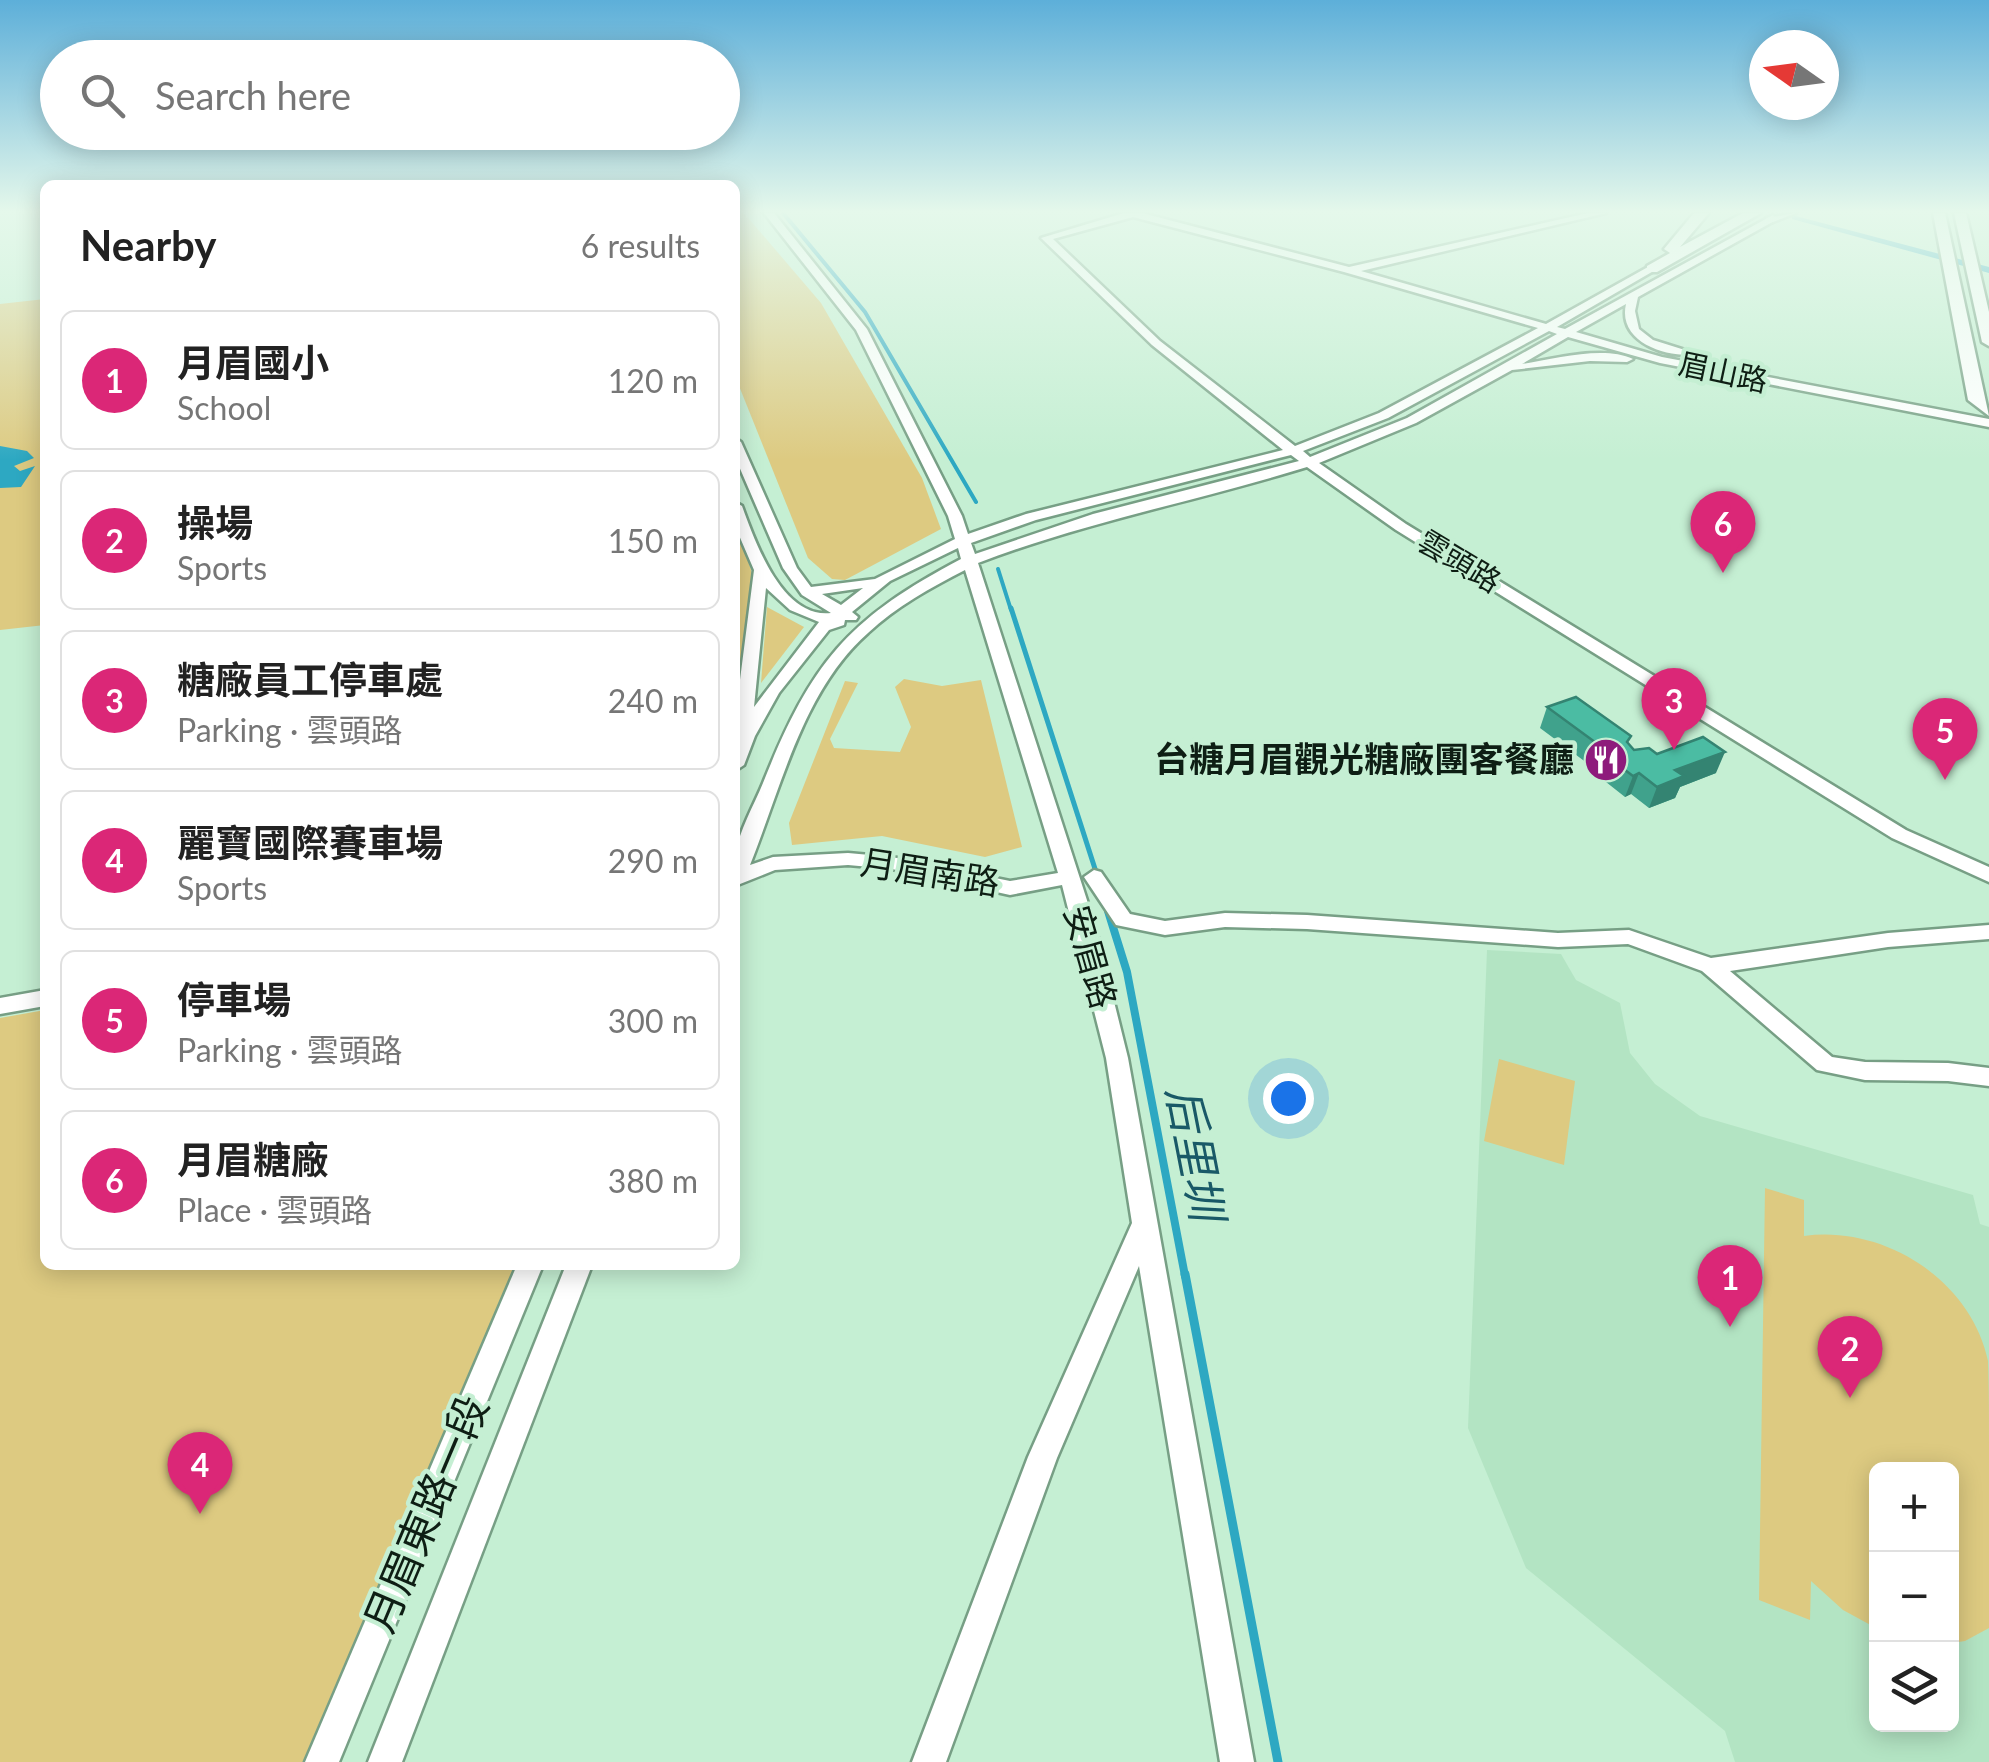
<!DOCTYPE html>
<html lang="en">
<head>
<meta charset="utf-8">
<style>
	:root { --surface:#fff; --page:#f2f2f2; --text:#222; --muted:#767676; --line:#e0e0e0; --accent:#db2777 }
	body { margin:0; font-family:Lato,"Noto Sans TC",sans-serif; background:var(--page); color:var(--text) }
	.controls { position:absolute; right:30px; bottom:30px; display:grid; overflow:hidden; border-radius:15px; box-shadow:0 5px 25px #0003 }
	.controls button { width:90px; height:90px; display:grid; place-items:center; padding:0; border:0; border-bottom:2px solid var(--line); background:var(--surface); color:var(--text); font:50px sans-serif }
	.compass { position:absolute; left:1749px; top:30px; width:90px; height:90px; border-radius:50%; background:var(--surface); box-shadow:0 5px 25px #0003; rotate:284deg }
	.you { position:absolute; left:1288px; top:1098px; width:35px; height:35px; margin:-25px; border:8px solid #fff; border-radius:50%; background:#1a73e8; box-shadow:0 0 0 15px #1a73e833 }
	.badge { display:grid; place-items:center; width:65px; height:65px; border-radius:50%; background:var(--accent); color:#fff; font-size:32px; font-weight:700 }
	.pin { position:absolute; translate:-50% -82px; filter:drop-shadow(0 2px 5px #0008) }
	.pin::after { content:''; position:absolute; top:52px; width:35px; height:30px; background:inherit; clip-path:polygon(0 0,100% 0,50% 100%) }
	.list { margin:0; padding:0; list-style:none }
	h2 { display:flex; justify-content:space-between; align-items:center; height:130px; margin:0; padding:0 40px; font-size:42px }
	h2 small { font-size:32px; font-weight:400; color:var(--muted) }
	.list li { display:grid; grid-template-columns:65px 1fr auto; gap:30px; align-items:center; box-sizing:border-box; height:140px; margin:0 20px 20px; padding:0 20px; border:2px solid var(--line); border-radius:15px }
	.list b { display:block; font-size:38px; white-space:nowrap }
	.list p { margin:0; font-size:32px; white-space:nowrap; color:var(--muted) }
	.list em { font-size:32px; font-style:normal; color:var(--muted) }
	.icon { flex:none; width:55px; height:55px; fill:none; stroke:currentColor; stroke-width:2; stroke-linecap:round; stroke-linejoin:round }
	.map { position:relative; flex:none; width:1989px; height:1762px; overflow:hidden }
	.search { position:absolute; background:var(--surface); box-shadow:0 5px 25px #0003; left:40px; top:40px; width:700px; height:110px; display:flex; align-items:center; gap:25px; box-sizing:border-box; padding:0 35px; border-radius:55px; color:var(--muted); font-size:38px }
	.panel { position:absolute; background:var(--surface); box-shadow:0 5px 25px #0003; left:40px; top:180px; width:700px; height:1090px; border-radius:15px }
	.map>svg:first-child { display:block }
	.built { fill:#b3e4c3; fill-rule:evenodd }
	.green { fill:#ddca81 }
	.water { fill:#2da8c2 }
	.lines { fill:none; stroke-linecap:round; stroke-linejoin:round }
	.stream-far3 { stroke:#2da8c2; stroke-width:4 }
	.stream-far2 { stroke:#2da8c2; stroke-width:5 }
	.stream-far1 { stroke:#2da8c2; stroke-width:8 }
	.stream { stroke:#2da8c2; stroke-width:9 }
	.canal { fill:#2da8c2; fill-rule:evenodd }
	.minor-casing { stroke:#779f85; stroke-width:5 }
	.major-casing { stroke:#779f85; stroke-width:5 }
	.highway-casing { stroke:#779f85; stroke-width:5 }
	.minor { fill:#fff; fill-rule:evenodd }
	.major { fill:#fff; fill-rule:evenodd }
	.highway { fill:#fff; fill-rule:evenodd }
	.wall { fill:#40a28c }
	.shaded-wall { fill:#348472 }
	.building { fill:#4bbca3; stroke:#348472; stroke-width:2.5 }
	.labels { text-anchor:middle; stroke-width:9; stroke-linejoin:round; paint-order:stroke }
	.far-street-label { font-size:30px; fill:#0e1e14; stroke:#c5efd3 }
	.poi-label { font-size:35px; font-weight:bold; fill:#0e1e14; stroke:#c5efd3; text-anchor:end }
	.street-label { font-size:35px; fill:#0e1e14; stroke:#c5efd3 }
	.near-street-label { font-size:42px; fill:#0e1e14; stroke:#c5efd3 }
	.near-water-label { font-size:45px; font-style:italic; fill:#195967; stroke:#c5efd3 }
</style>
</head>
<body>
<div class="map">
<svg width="1989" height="1762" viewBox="0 0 1989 1762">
	<rect width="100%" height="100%" fill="#c5efd3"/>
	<path class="built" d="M1487,950L1561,954L1576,980L1620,1003L1630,1053L1655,1084L1700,1116L1973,1195L1980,1224L1989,1227V1762H1735L1725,1731L1526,1568L1468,1428ZM1876,1470H1952V1724H1876Z"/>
	<g class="green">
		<path d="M735,213H744L821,303L922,478L941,529L845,580L832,579L808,558L735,376Z"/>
		<path d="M45,299V625L0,630V304Z"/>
		<path d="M735,520L752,573L735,717Z"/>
		<path d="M767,607L804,627L761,683Z"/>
		<path d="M904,679L942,686L981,680L1022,847L985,857L882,836L792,845L789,823L845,681L858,683L830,739L834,748L900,752L911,727L895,687Z"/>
		<path d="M45,1010V1265H516L303,1762H0V1018Z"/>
		<path d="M1499,1059L1575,1081L1564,1165L1484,1141Z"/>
		<path d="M1765,1188L1804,1200V1236C1884,1225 1971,1280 1988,1361C1989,1387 1989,1418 1989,1445C1989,1506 1989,1567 1989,1628L1965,1641L1952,1643V1470H1876V1628L1843,1610L1811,1581L1810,1620L1759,1600Z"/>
	</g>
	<path class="water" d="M0,446L27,451L34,458L14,466L20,471L35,466L21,487L0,488Z"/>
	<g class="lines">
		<g class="stream-far3">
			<path d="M783,213L865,312L976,502"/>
			<path d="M998,569L1011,610"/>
		</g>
		<path class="stream-far2" d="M1011,608L1097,875"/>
		<path class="stream-far1" d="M1108,911L1127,972L1185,1276"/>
		<path class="stream" d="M1185,1274L1278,1762"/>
		<path class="canal" d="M1792,215L1989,267V273L1792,219Z"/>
		<g class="minor-casing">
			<g id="minor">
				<path d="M764,213H774L867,329L962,516L968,534L1026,514L1283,450L1152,345L1041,238L1124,213H1142L1349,267L1588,213H1606L1361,271L1546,324L1648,267L1657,269L1557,327L1565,329L1773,215L1776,220L1638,297L1635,311L1639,329L1653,340L1688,351V355C1658,355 1618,339 1626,304L1576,332L1662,357L1989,419V427L1660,363L1568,337L1522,364C1554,359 1604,345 1633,359L1627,362L1590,361L1512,370L1416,423L1319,463L1406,524L1906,830L1989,867V882L1892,838L1396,530L1307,467C1197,501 1085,522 978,563L1095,925L1128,1058L1254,1762H1220L1139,1266L1057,1458L946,1762H912L1028,1457L1132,1223L1106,1058L1062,885L1010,895L892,869L848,865L775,870L735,886C735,876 733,864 735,855C739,831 754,805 763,783C811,663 847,619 961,559L958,548L890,581L852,612L858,617L856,620H845L844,625L829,630L779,693L755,736L744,765L735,771V719L754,570L735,526V502L742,506C755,542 782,619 831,613L802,595L783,568L735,457V438L741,442L797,568L811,587L875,579L955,539L948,516L856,330ZM1133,217L1344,272L1538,328L1379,413L1295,446L1160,341L1053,239ZM1549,331L1557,334L1407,418L1310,457L1303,451L1388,418ZM1291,455L1299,461L1093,514L975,554L971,543L1036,520ZM965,570L1058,873L1010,881L892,857L848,853L773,857L750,865C781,788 803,690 868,633C897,606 930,588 965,570ZM766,588L790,610L819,622L754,707ZM863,588L841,605L822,594Z"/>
				<path d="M1094,870L1101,872L1130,914L1165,921L1225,913L1307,915L1558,933L1629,930L1711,958L1888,933L1989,925V939L1888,947L1730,971L1832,1057L1865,1062L1948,1063L1989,1068V1086L1948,1081L1865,1080L1817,1070L1702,971L1628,944L1558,947L1307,929L1225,927L1165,935L1116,925L1084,877Z"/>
				<path d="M45,990V1006L0,1014V998Z"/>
				<path d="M517,1265H543L339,1762H305Z"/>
				<path d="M566,1265H592L402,1762H368Z"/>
			</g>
		</g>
		<g class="major-casing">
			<g id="major">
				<path d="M1933,213H1945L1989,416L1968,400Z"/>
				<path d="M1954,213H1966L1989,312V346L1982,342Z"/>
			</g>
		</g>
		<g class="highway-casing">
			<g id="highway">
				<path d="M1694,213H1709L1680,247L1743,213H1761L1657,272H1647V266L1670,253L1664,249Z"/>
				<path d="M1796,213L1773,222L1766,218Z"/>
			</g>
		</g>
		<use href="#minor" class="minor"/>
		<use href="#major" class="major"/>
		<use href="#highway" class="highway"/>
	</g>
	<path class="wall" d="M1547,707L1628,743L1634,750L1657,754L1716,773L1680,787L1675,798L1649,808L1631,794L1625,797L1606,782L1607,778L1540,728Z"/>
	<g class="shaded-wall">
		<path d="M1725,752L1716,773L1680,787L1675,798L1649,808L1657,787L1675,770Z"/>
		<path d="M1639,773L1631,794L1625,797L1633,776Z"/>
	</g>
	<path class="building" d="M1576,697L1631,736L1627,742L1634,750L1649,748L1657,754L1703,737L1725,752L1675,770L1684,776L1657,787L1639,773L1633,776L1613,761L1618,759L1547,707Z"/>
	<linearGradient id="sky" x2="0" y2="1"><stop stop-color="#5dafd9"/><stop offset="0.46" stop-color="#e5f8eb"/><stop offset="1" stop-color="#e5f8eb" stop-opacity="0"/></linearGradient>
	<rect width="1989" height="460" fill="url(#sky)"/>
	<defs>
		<g id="restaurant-disc" transform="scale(2.25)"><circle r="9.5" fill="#8e1b7c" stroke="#c5efd3"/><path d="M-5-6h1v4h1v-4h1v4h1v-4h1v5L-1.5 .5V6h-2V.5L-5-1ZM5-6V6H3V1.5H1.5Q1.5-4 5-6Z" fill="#fff"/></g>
	</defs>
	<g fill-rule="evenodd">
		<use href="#restaurant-disc" x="1606" y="760"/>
	</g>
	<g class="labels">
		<g class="far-street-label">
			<text transform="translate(1723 373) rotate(12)" y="10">眉山路</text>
			<text transform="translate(1459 562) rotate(31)" y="10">雲頭路</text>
		</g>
		<g class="poi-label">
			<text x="1574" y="772">台糖月眉觀光糖廠團客餐廳</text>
		</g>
		<g class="street-label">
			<text transform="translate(930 873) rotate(9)" y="12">月眉南路</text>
			<text transform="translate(1090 957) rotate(74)" y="12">安眉路</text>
		</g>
		<g class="near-street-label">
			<text transform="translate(426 1514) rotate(-67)" y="15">月眉東路一段</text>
		</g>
		<g class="near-water-label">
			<text transform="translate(1195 1153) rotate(79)" y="16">后里圳</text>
		</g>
	</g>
</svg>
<div class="controls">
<button>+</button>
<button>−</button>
<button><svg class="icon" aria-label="layers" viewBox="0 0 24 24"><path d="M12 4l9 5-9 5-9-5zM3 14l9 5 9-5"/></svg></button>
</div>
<svg class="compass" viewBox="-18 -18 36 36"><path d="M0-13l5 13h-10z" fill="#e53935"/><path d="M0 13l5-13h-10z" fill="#767676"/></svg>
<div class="you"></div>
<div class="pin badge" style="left:1730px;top:1327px">1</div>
<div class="pin badge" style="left:1850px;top:1398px">2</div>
<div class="pin badge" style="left:1674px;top:750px">3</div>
<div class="pin badge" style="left:200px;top:1514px">4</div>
<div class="pin badge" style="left:1945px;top:780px">5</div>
<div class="pin badge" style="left:1723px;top:573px">6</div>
<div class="search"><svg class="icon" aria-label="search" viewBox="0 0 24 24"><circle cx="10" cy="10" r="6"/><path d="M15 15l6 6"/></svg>Search here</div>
<section class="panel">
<h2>Nearby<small>6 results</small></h2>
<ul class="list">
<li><span class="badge">1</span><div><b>月眉國小</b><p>School</p></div><em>120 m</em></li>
<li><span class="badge">2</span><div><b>操場</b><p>Sports</p></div><em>150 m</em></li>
<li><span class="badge">3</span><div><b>糖廠員工停車處</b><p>Parking · 雲頭路</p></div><em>240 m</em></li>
<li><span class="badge">4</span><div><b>麗寶國際賽車場</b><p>Sports</p></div><em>290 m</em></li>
<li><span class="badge">5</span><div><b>停車場</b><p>Parking · 雲頭路</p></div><em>300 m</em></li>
<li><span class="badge">6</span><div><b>月眉糖廠</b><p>Place · 雲頭路</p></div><em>380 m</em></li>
</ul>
</section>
</div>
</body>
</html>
